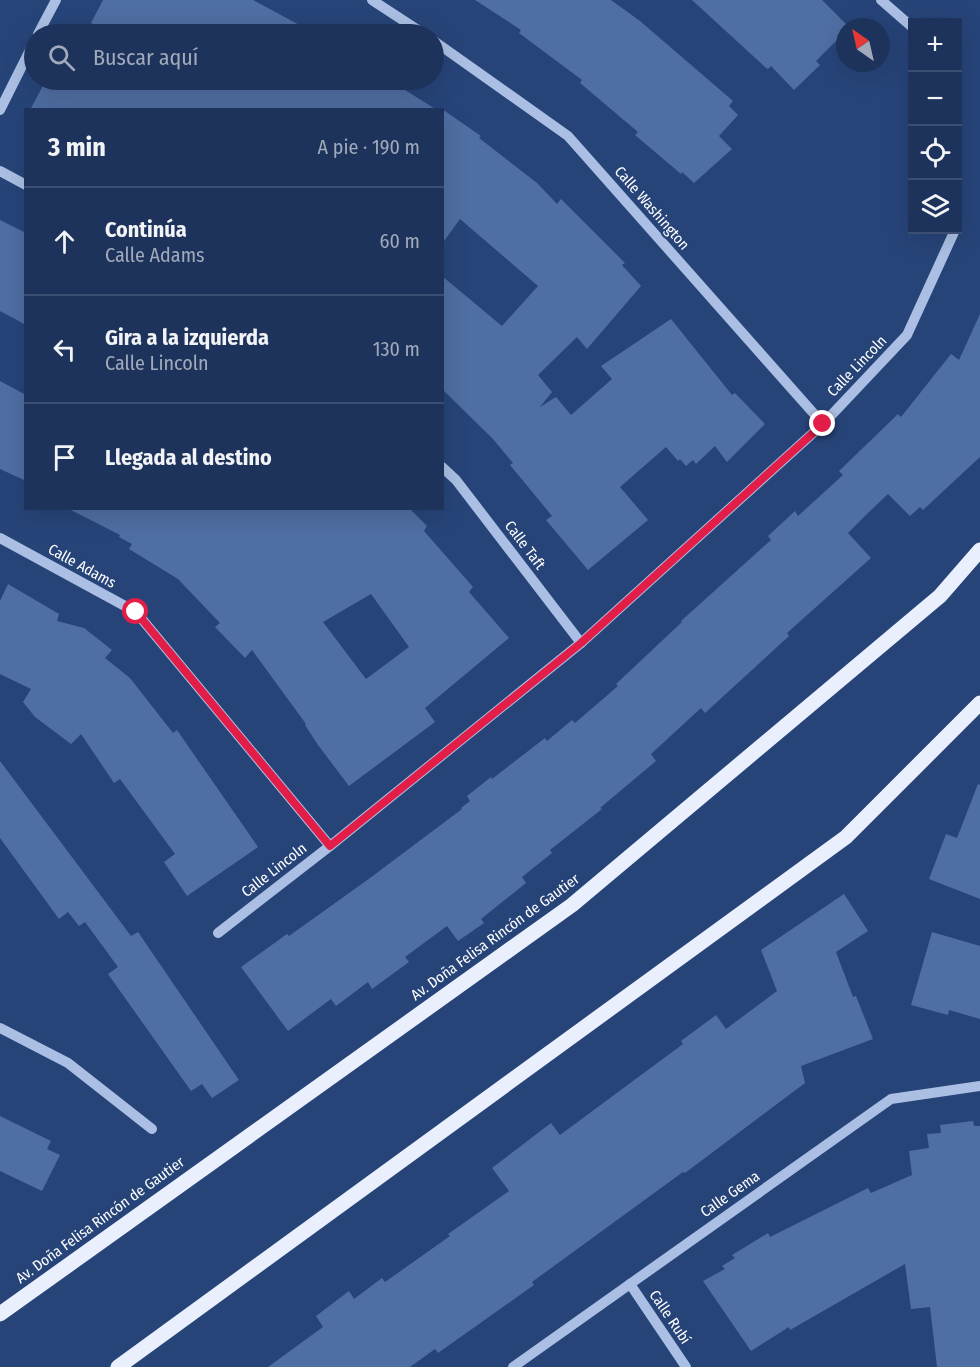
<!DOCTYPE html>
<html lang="es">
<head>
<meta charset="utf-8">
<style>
	:root { --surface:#1d335b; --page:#2a3f64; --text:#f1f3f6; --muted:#a0aabb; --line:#3b4e71 }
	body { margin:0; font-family:"Fira Sans Condensed",sans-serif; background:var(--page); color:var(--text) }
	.controls { position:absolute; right:18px; top:18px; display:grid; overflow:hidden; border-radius:0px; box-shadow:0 6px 24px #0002 }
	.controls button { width:54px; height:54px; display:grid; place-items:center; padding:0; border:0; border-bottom:2px solid var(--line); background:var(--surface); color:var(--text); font:30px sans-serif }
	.compass { position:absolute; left:836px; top:18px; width:54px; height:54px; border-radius:50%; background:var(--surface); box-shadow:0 6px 24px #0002; rotate:326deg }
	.stop { position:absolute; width:18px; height:18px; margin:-14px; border:4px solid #e11d48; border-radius:50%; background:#fff }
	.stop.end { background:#e11d48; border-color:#fff; box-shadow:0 2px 6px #0008 }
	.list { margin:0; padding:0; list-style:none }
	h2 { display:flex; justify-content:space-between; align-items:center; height:78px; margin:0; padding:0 24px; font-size:26px }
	h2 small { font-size:20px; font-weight:400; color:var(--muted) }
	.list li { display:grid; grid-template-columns:39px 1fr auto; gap:18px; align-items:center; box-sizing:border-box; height:108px; padding:0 24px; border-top:2px solid var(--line) }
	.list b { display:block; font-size:22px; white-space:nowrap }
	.list p { margin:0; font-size:20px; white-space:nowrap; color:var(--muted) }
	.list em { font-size:20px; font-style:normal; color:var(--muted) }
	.icon { flex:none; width:33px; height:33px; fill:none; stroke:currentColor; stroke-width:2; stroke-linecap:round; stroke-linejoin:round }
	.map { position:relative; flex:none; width:980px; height:1367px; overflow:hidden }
	.search { position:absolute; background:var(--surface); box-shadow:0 6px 24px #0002; left:24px; top:24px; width:420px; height:66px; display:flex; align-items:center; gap:15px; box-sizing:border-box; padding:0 21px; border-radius:33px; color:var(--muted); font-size:22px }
	.panel { position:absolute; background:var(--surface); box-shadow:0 6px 24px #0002; left:24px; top:108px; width:420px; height:402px; border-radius:0px }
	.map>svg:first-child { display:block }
	.building { fill:#4f6ea2; fill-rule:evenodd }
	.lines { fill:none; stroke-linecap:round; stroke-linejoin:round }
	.minor { stroke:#aabfe3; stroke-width:10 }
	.major { stroke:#e9effc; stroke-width:15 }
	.route { stroke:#e11d48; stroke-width:8 }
	.labels { text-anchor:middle; stroke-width:5; stroke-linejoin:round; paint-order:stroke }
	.street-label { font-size:15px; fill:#fff; stroke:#274479 }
</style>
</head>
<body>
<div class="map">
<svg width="980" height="1367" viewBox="0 0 980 1367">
	<rect width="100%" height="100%" fill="#274479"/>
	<g class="building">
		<path d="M103,0H253L316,34H115L91,23Z"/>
		<path d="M475,0H611L640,21L733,101L729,106L738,115L719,136L732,149L694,183L682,172L681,174L635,135L638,132L580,83L582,80L519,33L521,30Z"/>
		<path d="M692,0H822L849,27H845V32L816,61L820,65L794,90L771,66L768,69L765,67Z"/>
		<path d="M46,80H389L437,110H30Z"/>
		<path d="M442,109L481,136L479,138L537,183L557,204L561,199L625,263L622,265L641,286L587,349L577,337L538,375L552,392L540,407L556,397L571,415L612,379L601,366L671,319L732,395L735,393L765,424L727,462L715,446L696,464L693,460L686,466L680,459L678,461L666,447L620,487L648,520L588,570L546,520L552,516L510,465L513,463L493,439L442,389V276L502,326L538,286L460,219L442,244Z"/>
		<path d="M0,220L26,233V325L0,311Z"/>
		<path d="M980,314V457L923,510L920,507L910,516L888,494L869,512L848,533L871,558L787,633L789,636L705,713L701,708L651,754L656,761L600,808L602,809L550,850L552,853L522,877L526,883L481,919L484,923L458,941L447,926L405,957L409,962L372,989L368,982L336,1006L331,999L288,1031L241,967L287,934L289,936L370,878L462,809L461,808L470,801L467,796L491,777L492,779L545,738L547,741L572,720L575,723L618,686L616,684L682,622L681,621L771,540L768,536L795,511L798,516L843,475L839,471L898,414L901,417L951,354L959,360Z"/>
		<path d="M0,381L26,395V481L0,469Z"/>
		<path d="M67,508H409L427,526L424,531L473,587L469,592L509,638L425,708L435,722L349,786L318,745L305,725L306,724L252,650L245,658L215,627L220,623L178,579L129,549L132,544L119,537L120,535ZM371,594L409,647L366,679L323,622Z"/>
		<path d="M8,584L59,614L57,621L84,628L112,650L105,658L130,678L173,733L177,730L258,847L187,896L164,862L175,854L120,779L114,783L81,734L71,744L35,717L23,702L31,689L0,674V601Z"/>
		<path d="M0,761L131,936L138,932L239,1080L212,1098L202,1084L191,1091L108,974L118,967L85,922L79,926L68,912L59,919L0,838Z"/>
		<path d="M978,784L980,785V899L929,879L946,834L957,838Z"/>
		<path d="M844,894L868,931L836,952L853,997L856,996L873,1039L801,1066L805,1083L685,1173L683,1172L532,1282L534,1285L438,1353L435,1349L410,1367H268L323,1327L316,1316L349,1291L354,1299L382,1278L385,1282L450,1236L448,1234L509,1191L492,1168L551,1123L560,1135L683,1044L681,1041L716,1015L726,1029L777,991L761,950Z"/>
		<path d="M932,932L980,946V1019L949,1010L948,1015L911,1005Z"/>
		<path d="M0,1116L51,1141L47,1149L60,1155L42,1191L0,1171Z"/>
		<path d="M973,1121L974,1126H980V1367H937L930,1307L911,1309L905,1264L790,1330L789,1327L751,1351L703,1281L725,1269L722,1266L735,1258L732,1255L768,1233L770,1237L868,1188L871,1193L912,1175L909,1151L929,1148L927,1134L941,1133L940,1125Z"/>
	</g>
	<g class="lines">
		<g class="minor">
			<path d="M372,0L424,34"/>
			<path d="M881,0L912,27"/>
			<path d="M38,34L56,0"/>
			<path d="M434,41L568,136L823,424"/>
			<path d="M0,110L34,42"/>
			<path d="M0,171L26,185"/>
			<path d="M442,467L456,480L581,643"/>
			<path d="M0,538L136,612L330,846"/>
			<path d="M218,933L330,846L581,643L823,424L907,335L955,230"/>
			<path d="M0,1028L68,1063L152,1129"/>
			<path d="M630,1284L686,1367"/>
			<path d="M513,1367L891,1099L980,1086"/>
		</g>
		<g class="major">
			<path d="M0,1314L572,905L940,596L980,550"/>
			<path d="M118,1367L846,837L980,703"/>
		</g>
	</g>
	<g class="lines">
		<path class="route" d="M136,612L330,846L581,643L823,424"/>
	</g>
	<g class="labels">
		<g class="street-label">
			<text transform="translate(652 208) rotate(49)" y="5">Calle Washington</text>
			<text transform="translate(857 366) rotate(-46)" y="5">Calle Lincoln</text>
			<text transform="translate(525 545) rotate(53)" y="5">Calle Taft</text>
			<text transform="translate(82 566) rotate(29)" y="5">Calle Adams</text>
			<text transform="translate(274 870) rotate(-38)" y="5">Calle Lincoln</text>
			<text transform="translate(495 937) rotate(-36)" y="5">Av. Doña Felisa Rincón de Gautier</text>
			<text transform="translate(730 1194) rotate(-35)" y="5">Calle Gema</text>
			<text transform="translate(100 1220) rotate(-36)" y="5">Av. Doña Felisa Rincón de Gautier</text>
			<text transform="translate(670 1317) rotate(56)" y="5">Calle Rubí</text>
		</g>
	</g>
</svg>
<div class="controls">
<button>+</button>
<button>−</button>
<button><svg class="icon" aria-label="locate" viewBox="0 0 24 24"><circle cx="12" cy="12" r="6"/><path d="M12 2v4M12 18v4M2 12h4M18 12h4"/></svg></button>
<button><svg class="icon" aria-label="layers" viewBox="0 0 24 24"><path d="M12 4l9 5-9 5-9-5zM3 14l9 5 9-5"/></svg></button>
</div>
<svg class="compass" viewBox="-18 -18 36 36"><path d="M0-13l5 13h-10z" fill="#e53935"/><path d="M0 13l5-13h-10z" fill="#a0aabb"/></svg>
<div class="stop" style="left:136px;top:612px"></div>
<div class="stop end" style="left:823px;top:424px"></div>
<div class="search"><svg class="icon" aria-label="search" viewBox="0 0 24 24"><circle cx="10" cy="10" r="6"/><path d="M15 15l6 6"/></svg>Buscar aquí</div>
<section class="panel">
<h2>3 min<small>A pie · 190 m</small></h2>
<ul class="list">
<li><svg class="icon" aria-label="ahead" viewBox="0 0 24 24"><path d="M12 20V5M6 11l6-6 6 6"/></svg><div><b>Continúa</b><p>Calle Adams</p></div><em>60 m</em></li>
<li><svg class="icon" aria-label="left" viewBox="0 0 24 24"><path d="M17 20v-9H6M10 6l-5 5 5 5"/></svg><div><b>Gira a la izquierda</b><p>Calle Lincoln</p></div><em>130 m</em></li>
<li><svg class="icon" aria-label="arrive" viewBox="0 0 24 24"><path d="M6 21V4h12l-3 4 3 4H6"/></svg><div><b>Llegada al destino</b></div></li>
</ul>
</section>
</div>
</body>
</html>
